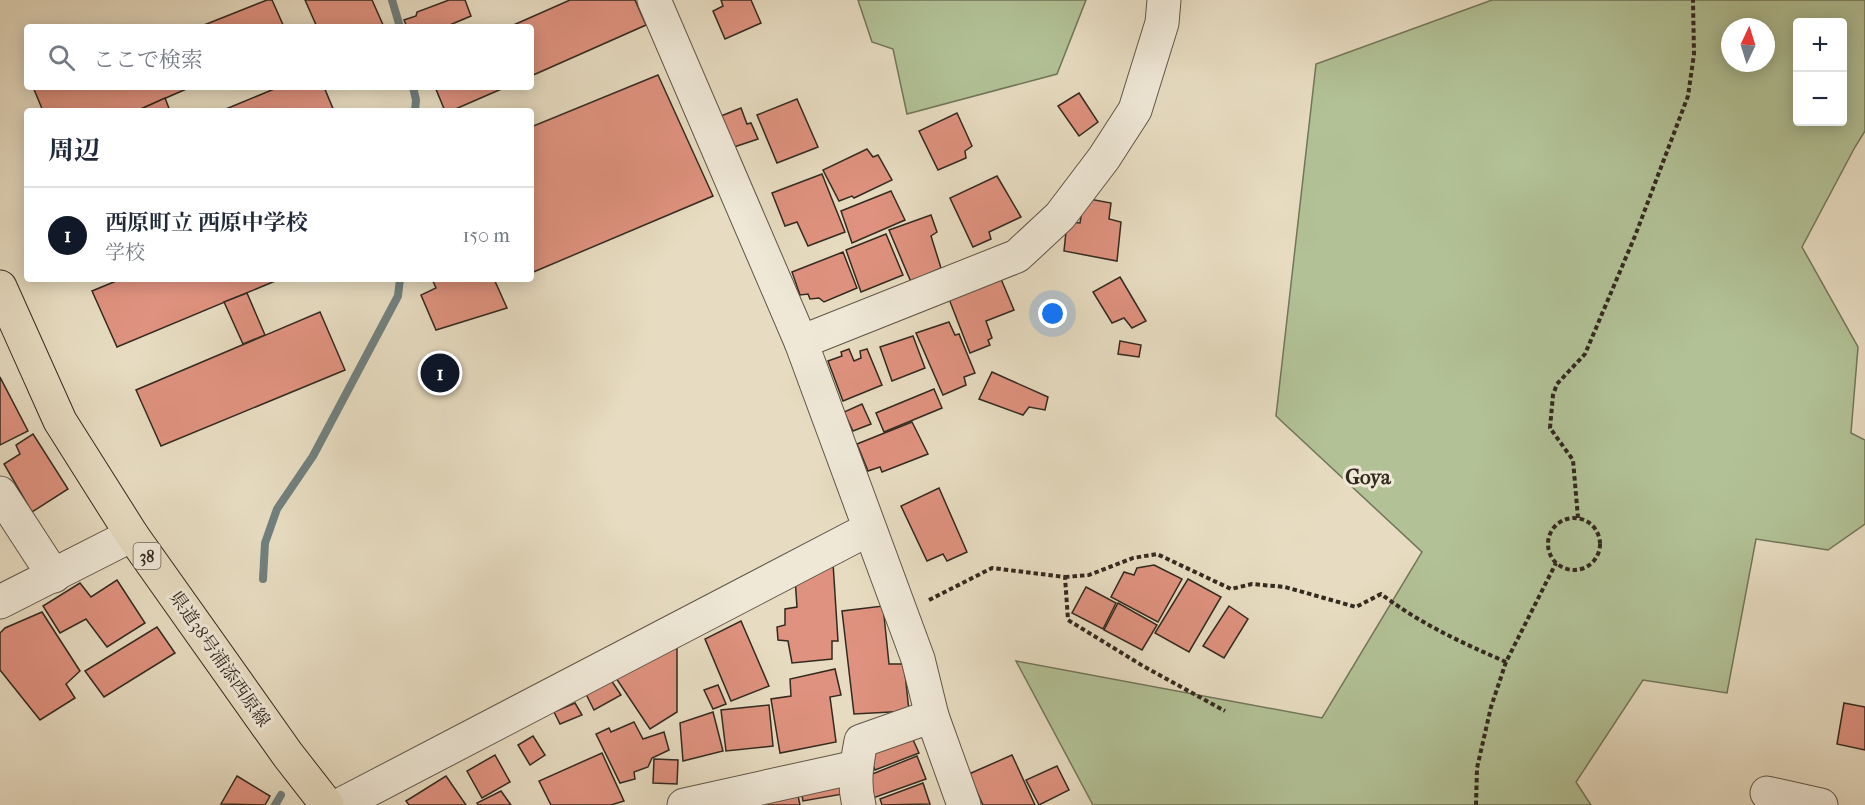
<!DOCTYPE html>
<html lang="ja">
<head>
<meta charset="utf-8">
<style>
	:root { --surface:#fff; --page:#f2f2f3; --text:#1f2937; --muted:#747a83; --line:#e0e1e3; --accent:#111827 }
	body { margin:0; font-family:"IM FELL French Canon","Noto Serif JP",serif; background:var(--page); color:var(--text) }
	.controls { position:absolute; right:18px; top:18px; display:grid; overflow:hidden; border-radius:6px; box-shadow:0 3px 15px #0003 }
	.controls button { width:54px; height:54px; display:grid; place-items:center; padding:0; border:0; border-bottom:2px solid var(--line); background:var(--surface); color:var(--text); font:30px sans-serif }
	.compass { position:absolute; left:1721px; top:18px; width:54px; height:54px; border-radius:50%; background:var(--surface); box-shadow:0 3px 15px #0003; rotate:4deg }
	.you { position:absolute; left:1053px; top:314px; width:21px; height:21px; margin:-15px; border:4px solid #fff; border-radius:50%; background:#1a73e8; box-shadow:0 0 0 9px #1a73e833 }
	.badge { display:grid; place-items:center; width:39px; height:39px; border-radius:50%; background:var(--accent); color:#fff; font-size:20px; font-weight:700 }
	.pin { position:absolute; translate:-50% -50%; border:3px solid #fff; box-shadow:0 2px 6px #0006 }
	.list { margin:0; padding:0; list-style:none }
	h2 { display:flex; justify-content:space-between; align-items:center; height:78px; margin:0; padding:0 24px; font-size:26px }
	h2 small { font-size:20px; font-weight:400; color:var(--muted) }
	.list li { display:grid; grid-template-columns:39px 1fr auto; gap:18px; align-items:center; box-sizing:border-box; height:96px; padding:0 24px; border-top:2px solid var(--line) }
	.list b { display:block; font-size:22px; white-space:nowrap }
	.list p { margin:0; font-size:20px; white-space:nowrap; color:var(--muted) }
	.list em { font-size:20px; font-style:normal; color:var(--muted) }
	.icon { flex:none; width:33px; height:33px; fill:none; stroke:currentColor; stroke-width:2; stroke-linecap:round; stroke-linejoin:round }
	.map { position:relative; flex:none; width:1865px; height:805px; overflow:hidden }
	.search { position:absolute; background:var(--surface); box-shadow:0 3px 15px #0003; left:24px; top:24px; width:510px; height:66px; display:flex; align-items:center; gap:15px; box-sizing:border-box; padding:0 21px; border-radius:6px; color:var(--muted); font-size:22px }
	.panel { position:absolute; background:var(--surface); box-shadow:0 3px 15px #0003; left:24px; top:108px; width:510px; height:174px; border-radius:6px }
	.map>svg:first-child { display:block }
	.green { fill:#b2c196; stroke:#72765a; stroke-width:1.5; fill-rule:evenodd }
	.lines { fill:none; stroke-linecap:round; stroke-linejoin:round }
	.stream { stroke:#71807e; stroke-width:8 }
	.building { fill:#df927f; stroke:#332a1f; stroke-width:1.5 }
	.minor-casing { stroke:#605648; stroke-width:35 }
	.major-casing { stroke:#332a1f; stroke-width:35 }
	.path { stroke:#332a1f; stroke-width:4; stroke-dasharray:4.5 3; stroke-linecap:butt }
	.minor { stroke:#efe8d7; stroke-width:33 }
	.major { stroke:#e7dcc1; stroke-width:33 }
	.labels { text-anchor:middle; stroke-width:6; stroke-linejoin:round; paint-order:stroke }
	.shield { fill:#efe8d7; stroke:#6b6356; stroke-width:1.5 }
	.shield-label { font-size:16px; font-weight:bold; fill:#332a1f }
	.street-label { font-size:18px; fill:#332a1f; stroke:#efe8d7 }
	.quarter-label { font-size:21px; font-weight:bold; fill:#332a1f; stroke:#efe8d7 }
</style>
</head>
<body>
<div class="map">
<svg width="1865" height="805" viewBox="0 0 1865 805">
	<rect width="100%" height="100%" fill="#e7dcc1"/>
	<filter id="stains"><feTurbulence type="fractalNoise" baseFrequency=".00333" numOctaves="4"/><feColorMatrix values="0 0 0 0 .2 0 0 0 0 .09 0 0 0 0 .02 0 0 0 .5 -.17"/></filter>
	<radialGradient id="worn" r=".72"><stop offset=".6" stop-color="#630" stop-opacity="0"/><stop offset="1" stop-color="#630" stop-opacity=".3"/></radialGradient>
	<g class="green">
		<path d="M858,0H1086L1057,74L907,114L893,49L872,42Z"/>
		<path d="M1492,0H1865V131L1855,147L1802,247L1858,347L1851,433L1865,440V524L1828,550L1756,539L1727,693L1643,680L1576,782L1591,805H1093L1016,661L1322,718L1422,552L1276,416L1316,64ZM1798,22H1842V122H1798ZM1730,27H1766V63H1730Z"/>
	</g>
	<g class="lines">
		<g class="stream">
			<path d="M392,0L400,27"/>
			<path d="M413,87L416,100L415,111"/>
			<path d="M263,579L265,543L277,509L313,456L398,296L400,279"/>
			<path d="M275,805L281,795"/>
		</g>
	</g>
	<g class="building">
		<path d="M267,0H272L284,27H199Z"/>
		<path d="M305,0H372L384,27H317Z"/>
		<path d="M449,0H465L471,16L445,27H407L404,20L416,16L417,12Z"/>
		<path d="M570,0H635L646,25L531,76V27H509Z"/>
		<path d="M721,0H751L761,23L725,39L713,11L723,6Z"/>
		<path d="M658,75L713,196L531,273V127Z"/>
		<path d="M33,87H191L136,111H43Z"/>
		<path d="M279,87H324L334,111H221Z"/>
		<path d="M435,87H506L451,111H445Z"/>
		<path d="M1079,93L1098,122L1079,136L1058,106Z"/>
		<path d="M165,98L170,111H142L141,109Z"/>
		<path d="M797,99L818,147L777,163L757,115Z"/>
		<path d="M741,108L747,124L751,123L758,139L734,147L721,116Z"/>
		<path d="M957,113L972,146L965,151L966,158L938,170L919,131Z"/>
		<path d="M867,149L873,157L878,155L892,180L854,198L852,196L839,201L823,170Z"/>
		<path d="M822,174L845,232L808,246L797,222L785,226L772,193Z"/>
		<path d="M997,176L1021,217L989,232L991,239L973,247L950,198Z"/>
		<path d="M891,191L905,220L852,243L841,211Z"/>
		<path d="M1084,198L1111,203L1109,219L1121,222L1117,261L1064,251L1067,222L1080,223Z"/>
		<path d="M931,215L937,232L931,236L941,268L911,282L889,230Z"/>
		<path d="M886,234L903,275L861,292L846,250Z"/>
		<path d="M843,252L857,288L824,302L819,298L810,299L808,294L800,295L792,272Z"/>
		<path d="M1120,277L1146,321L1132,328L1124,318L1112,323L1093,292Z"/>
		<path d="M121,279H280L117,347L92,291Z"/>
		<path d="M432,279H494L507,308L436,330L421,295L436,288Z"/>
		<path d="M1001,279L1014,310L986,321L992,338L988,340L990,345L970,353L949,299Z"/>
		<path d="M247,293L265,335L243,344L224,302Z"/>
		<path d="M320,312L345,370L161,446L136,390Z"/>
		<path d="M949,322L955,335L959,334L975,373L964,377L966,385L943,395L916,333Z"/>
		<path d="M913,336L925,368L892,381L880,347Z"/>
		<path d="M1120,341L1141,345L1139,357L1118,354Z"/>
		<path d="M849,349L854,361L861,358L860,351L867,349L882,385L843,401L828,361L842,356L841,352Z"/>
		<path d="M992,372L1048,397L1045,410L1029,407L1023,415L979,399Z"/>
		<path d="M0,377L28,431L0,445Z"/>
		<path d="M934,389L942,408L884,432L876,413Z"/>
		<path d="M862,404L871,424L853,431L844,412Z"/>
		<path d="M912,422L928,454L882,472L880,467L868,471L857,444Z"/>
		<path d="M33,434L68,489L32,512L4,464L20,454L16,445Z"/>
		<path d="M939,488L967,552L947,561L943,554L927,561L901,506Z"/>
		<path d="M833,563L838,641H832V659L792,663L788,641L778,640L777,627L785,625V609L797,607L795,578Z"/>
		<path d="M1154,565L1182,579L1158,622L1111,597L1124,572L1134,575L1137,568Z"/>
		<path d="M1188,579L1221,597L1189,652L1155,633Z"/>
		<path d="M117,580L145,623L107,647L86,619L60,633L43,606L80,583L91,597Z"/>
		<path d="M1086,587L1116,603L1103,629L1072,613Z"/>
		<path d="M1118,603L1157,625L1142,650L1104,630Z"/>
		<path d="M883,606L889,664H904L909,711L854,714L842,611Z"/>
		<path d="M1229,606L1248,619L1224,658L1203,646Z"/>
		<path d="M42,612L80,671L66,684L75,698L40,720L0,670V633L5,628Z"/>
		<path d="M741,621L769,686L731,701L705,639Z"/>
		<path d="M157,627L175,653L104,697L85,671Z"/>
		<path d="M677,647V712L650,729L616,678Z"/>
		<path d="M835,669L841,695L830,697L836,742L780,753L771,699L791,696L790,679Z"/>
		<path d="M611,680L621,695L594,710L586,694Z"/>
		<path d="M718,685L726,704L713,709L704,690Z"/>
		<path d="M575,703L582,715L560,724L554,712Z"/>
		<path d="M1844,703L1865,707V750L1837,744Z"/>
		<path d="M769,705L773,746L726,751L721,710Z"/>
		<path d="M713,712L723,751L683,761L680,723Z"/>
		<path d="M634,722L643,739L664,732L669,750L652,758L648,767L634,772L635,779L620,783L596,734L609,728L611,732Z"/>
		<path d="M910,733L919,753L875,770L867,750Z"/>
		<path d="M533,736L545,755L530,765L518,745Z"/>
		<path d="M602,753L624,801L611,805H551L539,781Z"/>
		<path d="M495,755L510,782L482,798L467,771Z"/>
		<path d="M1012,755L1035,805H983L969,774Z"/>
		<path d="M917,756L926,779L873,798L870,775Z"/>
		<path d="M654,759L678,760L677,784L653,783Z"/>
		<path d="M1057,766L1069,790L1039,805L1026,780Z"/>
		<path d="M237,776L270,796L265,805L221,804Z"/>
		<path d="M446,776L466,805H409L406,801Z"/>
		<path d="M841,780L843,794L803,801L801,789Z"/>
		<path d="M923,783L930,804L882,805L880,799Z"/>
		<path d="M501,791L511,805H478L477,803Z"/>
		<path d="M797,791L800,805H755Z"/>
	</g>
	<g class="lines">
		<g class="minor-casing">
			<g id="minor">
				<path d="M654,0L801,342L918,659L932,716L964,805"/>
				<path d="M801,342L1017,256L1060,216L1104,158L1135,110L1162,23L1164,0"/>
				<path d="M0,493L54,576"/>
				<path d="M0,602L132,535"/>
				<path d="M1767,793L1821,805"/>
				<path d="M340,805L869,529"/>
				<path d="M684,805L856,767"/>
				<path d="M859,805C853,783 857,762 861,741L932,716"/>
			</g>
		</g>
		<g class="major-casing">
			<path id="major" d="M0,287L60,421L132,535L288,755L327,805"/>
		</g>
		<g class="path">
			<path d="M1578,518L1573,460L1550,428L1553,395L1557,384L1585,354L1635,236L1688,96L1694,54L1693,0"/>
			<circle cx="1574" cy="544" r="26"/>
			<path d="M1065,577L1089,575L1133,558L1157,554L1231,589L1252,584L1285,587L1356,607L1381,594C1421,624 1460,642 1506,662"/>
			<path d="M929,600L992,568L1065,577L1068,620L1143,666L1225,711"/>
			<path d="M1476,805L1477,768L1491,707L1506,662L1556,563"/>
		</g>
		<use href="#minor" class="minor"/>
		<use href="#major" class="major"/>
	</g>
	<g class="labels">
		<rect class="shield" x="133.5" y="543" width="27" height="26" rx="4.5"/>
		<g class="shield-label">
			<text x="147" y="562">38</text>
		</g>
		<g class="street-label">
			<text transform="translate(220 659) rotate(55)" y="6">県道38号浦添西原線</text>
		</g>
		<g class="quarter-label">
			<text x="1368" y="484">Goya</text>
		</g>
	</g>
	<rect width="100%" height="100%" filter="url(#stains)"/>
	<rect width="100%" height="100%" fill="url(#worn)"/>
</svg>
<div class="controls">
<button>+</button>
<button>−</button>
</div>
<svg class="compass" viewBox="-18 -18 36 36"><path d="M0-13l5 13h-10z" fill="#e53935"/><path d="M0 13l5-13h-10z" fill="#747a83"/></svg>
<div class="you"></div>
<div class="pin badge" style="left:440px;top:373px">1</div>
<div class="search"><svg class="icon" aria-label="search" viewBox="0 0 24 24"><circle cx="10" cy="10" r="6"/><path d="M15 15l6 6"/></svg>ここで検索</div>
<section class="panel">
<h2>周辺<small></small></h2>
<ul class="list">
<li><span class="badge">1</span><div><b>西原町立 西原中学校</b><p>学校</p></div><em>150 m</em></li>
</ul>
</section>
</div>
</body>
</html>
